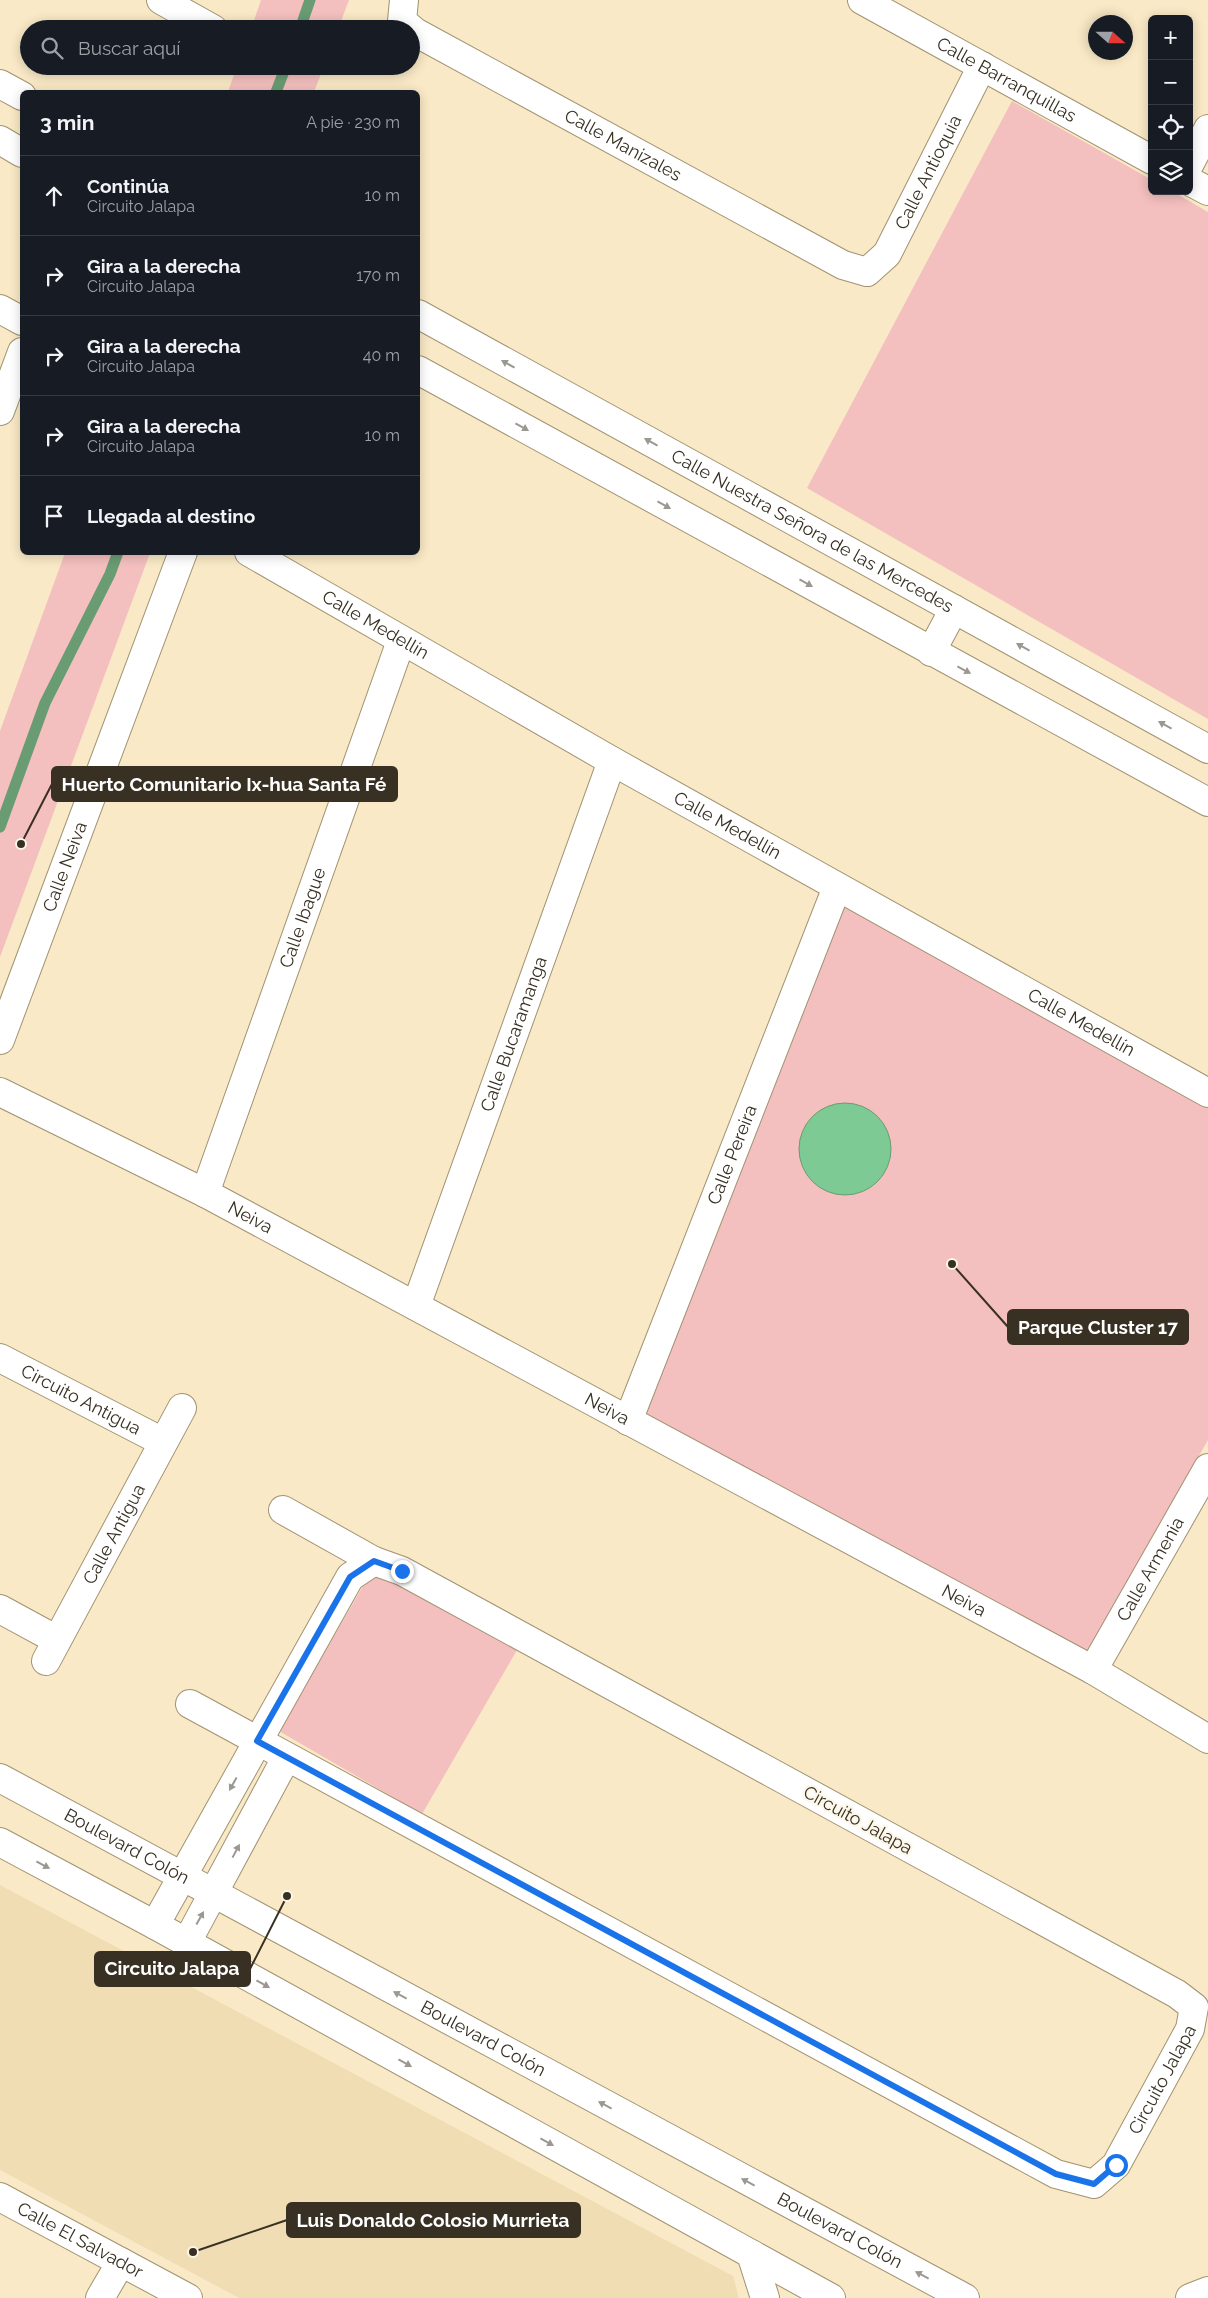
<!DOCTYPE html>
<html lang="es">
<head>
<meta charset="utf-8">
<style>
	:root { --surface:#171b24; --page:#242831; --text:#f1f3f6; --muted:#9ea1a6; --line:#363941 }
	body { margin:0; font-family:Raleway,sans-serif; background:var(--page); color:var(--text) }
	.controls { position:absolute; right:15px; top:15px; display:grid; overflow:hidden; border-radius:8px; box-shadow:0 2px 12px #0003 }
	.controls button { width:45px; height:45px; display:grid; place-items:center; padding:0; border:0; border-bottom:1px solid var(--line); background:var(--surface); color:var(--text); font:25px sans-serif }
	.compass { position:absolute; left:1088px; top:15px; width:45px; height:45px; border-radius:50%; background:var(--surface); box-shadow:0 2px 12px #0003; rotate:111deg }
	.stop { position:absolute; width:15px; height:15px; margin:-11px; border:4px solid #1a73e8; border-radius:50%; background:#fff }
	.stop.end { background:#1a73e8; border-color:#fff; box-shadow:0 1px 5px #0008 }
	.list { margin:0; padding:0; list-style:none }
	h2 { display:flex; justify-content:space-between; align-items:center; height:65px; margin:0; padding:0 20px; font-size:21px }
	h2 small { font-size:16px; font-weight:400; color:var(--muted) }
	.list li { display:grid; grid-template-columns:32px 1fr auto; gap:15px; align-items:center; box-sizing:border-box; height:80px; padding:0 20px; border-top:1px solid var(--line) }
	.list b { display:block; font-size:19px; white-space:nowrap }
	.list p { margin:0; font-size:16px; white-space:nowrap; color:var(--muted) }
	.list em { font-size:16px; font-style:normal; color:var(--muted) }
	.icon { flex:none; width:28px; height:28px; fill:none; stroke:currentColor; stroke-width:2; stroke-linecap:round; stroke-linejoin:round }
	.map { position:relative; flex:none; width:1208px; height:2298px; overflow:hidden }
	.search { position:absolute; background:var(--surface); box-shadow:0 2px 12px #0003; left:20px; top:20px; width:400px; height:55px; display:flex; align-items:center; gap:12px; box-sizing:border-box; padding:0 18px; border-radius:28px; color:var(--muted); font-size:19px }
	.panel { position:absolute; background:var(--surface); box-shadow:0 2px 12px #0003; left:20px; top:90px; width:400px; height:465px; border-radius:8px }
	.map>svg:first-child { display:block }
	.built { fill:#f0ddb3 }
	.green { fill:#f4bfbf }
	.water { fill:#7eca94; stroke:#699c72 }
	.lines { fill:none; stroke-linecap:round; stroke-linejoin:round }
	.stream { stroke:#699c72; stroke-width:11 }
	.minor-casing { stroke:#a19271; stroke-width:30 }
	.tertiary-casing { stroke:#a19271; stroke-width:30 }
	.secondary-casing { stroke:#a19271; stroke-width:30 }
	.minor { stroke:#fff; stroke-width:28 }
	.tertiary { stroke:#fff; stroke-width:28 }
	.secondary { stroke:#fff; stroke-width:28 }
	.oneway { fill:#9b9891 }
	.route { stroke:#1a73e8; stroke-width:6 }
	.labels { text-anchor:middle; stroke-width:4.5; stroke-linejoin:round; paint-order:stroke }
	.street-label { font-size:18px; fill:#373023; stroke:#fdf7e9 }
	.leader { fill:none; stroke:#373023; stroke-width:2 }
	.callout-dot { fill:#373023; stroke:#fdf7e9; stroke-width:2 }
	.callout { fill:#373023; stroke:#373023; stroke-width:2 }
	.callout-label { font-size:19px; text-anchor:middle; font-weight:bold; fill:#fff }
</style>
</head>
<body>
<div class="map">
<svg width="1208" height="2298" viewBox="0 0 1208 2298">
	<rect width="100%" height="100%" fill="#f9e9c6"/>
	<path class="built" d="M0,1885L733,2276L739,2298H239L0,2170Z"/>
	<g class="green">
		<path d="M261,0H349L338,29H251Z"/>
		<path d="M237,66H324L314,92H228Z"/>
		<path d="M1012,101L1152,180V191H1172L1208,212V719L807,488Z"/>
		<path d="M65,553H150L0,957V731Z"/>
		<path d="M839,889L1208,1103V1440L1087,1651L634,1425Z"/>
		<path d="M374,1567L517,1650L422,1814L279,1731Z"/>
	</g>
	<circle class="water" cx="845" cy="1149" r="46"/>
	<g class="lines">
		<g class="stream">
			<path d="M300,29L310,0"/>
			<path d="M276,92L286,66"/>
			<path d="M0,827L45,703L110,574L118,552"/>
		</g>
		<g class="minor-casing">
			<g id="minor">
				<path d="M161,0L213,29"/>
				<path id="s1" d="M404,0L402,21L415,32L843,265L867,272L887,254L982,66"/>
				<path id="s2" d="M862,0L1152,160"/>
				<path d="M1189,165L1208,129"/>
				<path d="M1189,181L1208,191"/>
				<path d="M0,309L22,321"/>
				<path d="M0,411L22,352"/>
				<path id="s3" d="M249,552L612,761L1208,1093"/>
				<path d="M931,652L954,609"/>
				<path id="s4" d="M0,1040L183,552"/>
				<path id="s5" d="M0,1092L205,1193L1093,1670L1208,1739"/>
				<path id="s6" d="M205,1193L401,641"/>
				<path id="s7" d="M416,1306L612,761"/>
				<path id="s8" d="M0,1358L163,1442"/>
				<path id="s9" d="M628,1421L837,887"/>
				<path d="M0,1609L57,1640"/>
				<path id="s10" d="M46,1661L182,1408"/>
				<path id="s11" d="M1093,1670L1208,1468"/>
				<path id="s12" d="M190,1704L1056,2174L1094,2184L1116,2165L1190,2029L1194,2007L1177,1994L402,1571L374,1561L283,1510"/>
				<path d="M155,1925L350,1577L374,1561"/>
				<path d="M187,1942L286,1758"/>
				<path id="s13" d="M0,2197L188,2298"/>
				<path d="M751,2254L765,2298"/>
				<path d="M100,2298L121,2262"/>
			</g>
		</g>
		<g class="tertiary-casing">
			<g id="tertiary">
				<path d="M0,84L22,96"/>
				<path d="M0,140L22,153"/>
				<path id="s14" d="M418,314L1208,749"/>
				<path d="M418,370L1208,802"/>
			</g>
		</g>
		<g class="secondary-casing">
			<g id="secondary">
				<path id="s15" d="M0,1778L965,2298"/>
				<path d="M0,1842L155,1925L831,2298"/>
				<path d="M1190,2298L1208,2291"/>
			</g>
		</g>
		<use href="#minor" class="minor"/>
		<use href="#tertiary" class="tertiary"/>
		<use href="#secondary" class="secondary"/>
	</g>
	<defs><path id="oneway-solid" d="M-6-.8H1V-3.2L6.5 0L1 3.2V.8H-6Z" transform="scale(1.25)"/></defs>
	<g class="oneway">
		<use href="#oneway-solid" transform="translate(508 364) rotate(-151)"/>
		<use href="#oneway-solid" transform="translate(522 427) rotate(29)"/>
		<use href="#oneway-solid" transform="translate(651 442) rotate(-151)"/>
		<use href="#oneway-solid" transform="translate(664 505) rotate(29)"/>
		<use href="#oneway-solid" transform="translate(806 583) rotate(29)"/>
		<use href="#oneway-solid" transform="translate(1023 647) rotate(-151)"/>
		<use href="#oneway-solid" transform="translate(964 670) rotate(28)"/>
		<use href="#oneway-solid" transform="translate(1165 725) rotate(-151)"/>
		<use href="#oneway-solid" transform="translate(233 1784) rotate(119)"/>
		<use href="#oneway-solid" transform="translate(236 1851) rotate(-62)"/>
		<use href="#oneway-solid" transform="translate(43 1865) rotate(28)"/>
		<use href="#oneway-solid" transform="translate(200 1918) rotate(-61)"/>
		<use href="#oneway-solid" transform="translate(263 1984) rotate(29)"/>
		<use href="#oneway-solid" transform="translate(400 1995) rotate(-152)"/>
		<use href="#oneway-solid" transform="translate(405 2063) rotate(29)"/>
		<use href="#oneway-solid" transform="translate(605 2105) rotate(-152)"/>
		<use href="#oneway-solid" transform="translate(547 2142) rotate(29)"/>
		<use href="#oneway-solid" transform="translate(748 2182) rotate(-152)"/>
		<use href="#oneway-solid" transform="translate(922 2275) rotate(-152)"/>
	</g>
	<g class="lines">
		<path class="route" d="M402,1571L374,1561L350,1577L257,1741L1056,2174L1094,2184L1116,2165"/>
	</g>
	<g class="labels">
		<g class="street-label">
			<text dy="6" stroke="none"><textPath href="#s2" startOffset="165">Calle Barranquillas</textPath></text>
			<text dy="6" stroke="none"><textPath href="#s1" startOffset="275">Calle Manizales</textPath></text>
			<text dy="6" stroke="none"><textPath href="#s1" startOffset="669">Calle Antioquia</textPath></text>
			<text dy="6" stroke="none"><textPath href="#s14" startOffset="450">Calle Nuestra Señora de las Mercedes</textPath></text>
			<text dy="6" stroke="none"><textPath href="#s3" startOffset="146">Calle Medellín</textPath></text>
			<text dy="6" stroke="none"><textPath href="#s3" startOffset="551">Calle Medellín</textPath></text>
			<text dy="6" stroke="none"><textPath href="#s4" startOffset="185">Calle Neiva</textPath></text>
			<text dy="6" stroke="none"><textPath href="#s6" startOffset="292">Calle Ibague</textPath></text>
			<text dy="6" stroke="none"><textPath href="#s3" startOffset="956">Calle Medellín</textPath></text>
			<text dy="6" stroke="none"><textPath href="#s7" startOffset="289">Calle Bucaramanga</textPath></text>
			<text dy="6" stroke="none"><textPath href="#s9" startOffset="286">Calle Pereira</textPath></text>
			<text dy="6" stroke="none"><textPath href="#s5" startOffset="280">Neiva</textPath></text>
			<text dy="6" stroke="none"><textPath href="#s8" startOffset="91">Circuito Antigua</textPath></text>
			<text dy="6" stroke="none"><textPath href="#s5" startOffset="685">Neiva</textPath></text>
			<text dy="6" stroke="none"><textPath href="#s10" startOffset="144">Calle Antigua</textPath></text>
			<text dy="6" stroke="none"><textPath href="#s11" startOffset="116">Calle Armenia</textPath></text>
			<text dy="6" stroke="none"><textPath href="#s5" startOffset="1090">Neiva</textPath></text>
			<text transform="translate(858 1820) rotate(29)" y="6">Circuito Jalapa</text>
			<text dy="6" stroke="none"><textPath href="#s15" startOffset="144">Boulevard Colón</textPath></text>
			<text dy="6" stroke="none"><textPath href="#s15" startOffset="549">Boulevard Colón</textPath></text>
			<text dy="6" stroke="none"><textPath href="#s12" startOffset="1151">Circuito Jalapa</textPath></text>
			<text dy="6" stroke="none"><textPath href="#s15" startOffset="954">Boulevard Colón</textPath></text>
			<text dy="6" stroke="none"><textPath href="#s13" startOffset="91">Calle El Salvador</textPath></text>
		</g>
	</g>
	<path class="leader" d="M21 844L52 784M952 1264L1008 1327M287 1896L250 1969M193 2252L287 2220"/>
	<g class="callout-dot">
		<circle cx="21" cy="844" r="5"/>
		<circle cx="952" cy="1264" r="5"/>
		<circle cx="287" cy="1896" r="5"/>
		<circle cx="193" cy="2252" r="5"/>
	</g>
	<g class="callout">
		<rect x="52" y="767" width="345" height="34" rx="5"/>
		<rect x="1008" y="1310" width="180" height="34" rx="5"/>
		<rect x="95" y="1952" width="155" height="34" rx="5"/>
		<rect x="287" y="2203" width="293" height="34" rx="5"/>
	</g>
	<g class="callout-label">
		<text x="224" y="791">Huerto Comunitario Ix-hua Santa Fé</text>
		<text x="1098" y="1334">Parque Cluster 17</text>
		<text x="172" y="1975">Circuito Jalapa</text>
		<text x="433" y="2227">Luis Donaldo Colosio Murrieta</text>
	</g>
</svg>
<div class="controls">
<button>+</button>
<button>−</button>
<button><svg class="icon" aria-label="locate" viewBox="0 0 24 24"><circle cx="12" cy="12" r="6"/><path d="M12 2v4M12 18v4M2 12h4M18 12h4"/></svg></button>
<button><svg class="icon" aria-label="layers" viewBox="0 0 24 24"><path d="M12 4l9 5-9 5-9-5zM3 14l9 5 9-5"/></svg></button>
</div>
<svg class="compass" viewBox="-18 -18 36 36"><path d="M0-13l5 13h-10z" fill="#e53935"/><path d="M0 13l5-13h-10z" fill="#9ea1a6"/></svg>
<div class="stop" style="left:1116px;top:2165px"></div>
<div class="stop end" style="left:402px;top:1571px"></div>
<div class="search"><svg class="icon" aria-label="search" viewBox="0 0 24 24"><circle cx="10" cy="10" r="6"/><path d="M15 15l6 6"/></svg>Buscar aquí</div>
<section class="panel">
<h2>3 min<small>A pie · 230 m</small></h2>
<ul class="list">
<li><svg class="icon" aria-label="ahead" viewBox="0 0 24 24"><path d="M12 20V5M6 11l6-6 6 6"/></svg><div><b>Continúa</b><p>Circuito Jalapa</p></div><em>10 m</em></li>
<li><svg class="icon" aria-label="right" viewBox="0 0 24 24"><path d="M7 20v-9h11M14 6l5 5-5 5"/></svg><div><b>Gira a la derecha</b><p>Circuito Jalapa</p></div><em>170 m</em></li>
<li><svg class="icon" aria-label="right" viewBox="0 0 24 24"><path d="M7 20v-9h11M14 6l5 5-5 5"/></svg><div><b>Gira a la derecha</b><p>Circuito Jalapa</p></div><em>40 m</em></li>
<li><svg class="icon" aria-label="right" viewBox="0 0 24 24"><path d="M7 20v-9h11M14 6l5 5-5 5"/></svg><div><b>Gira a la derecha</b><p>Circuito Jalapa</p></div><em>10 m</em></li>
<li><svg class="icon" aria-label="arrive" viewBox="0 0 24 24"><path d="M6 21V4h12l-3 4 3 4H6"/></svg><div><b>Llegada al destino</b></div></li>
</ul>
</section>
</div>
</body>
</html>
